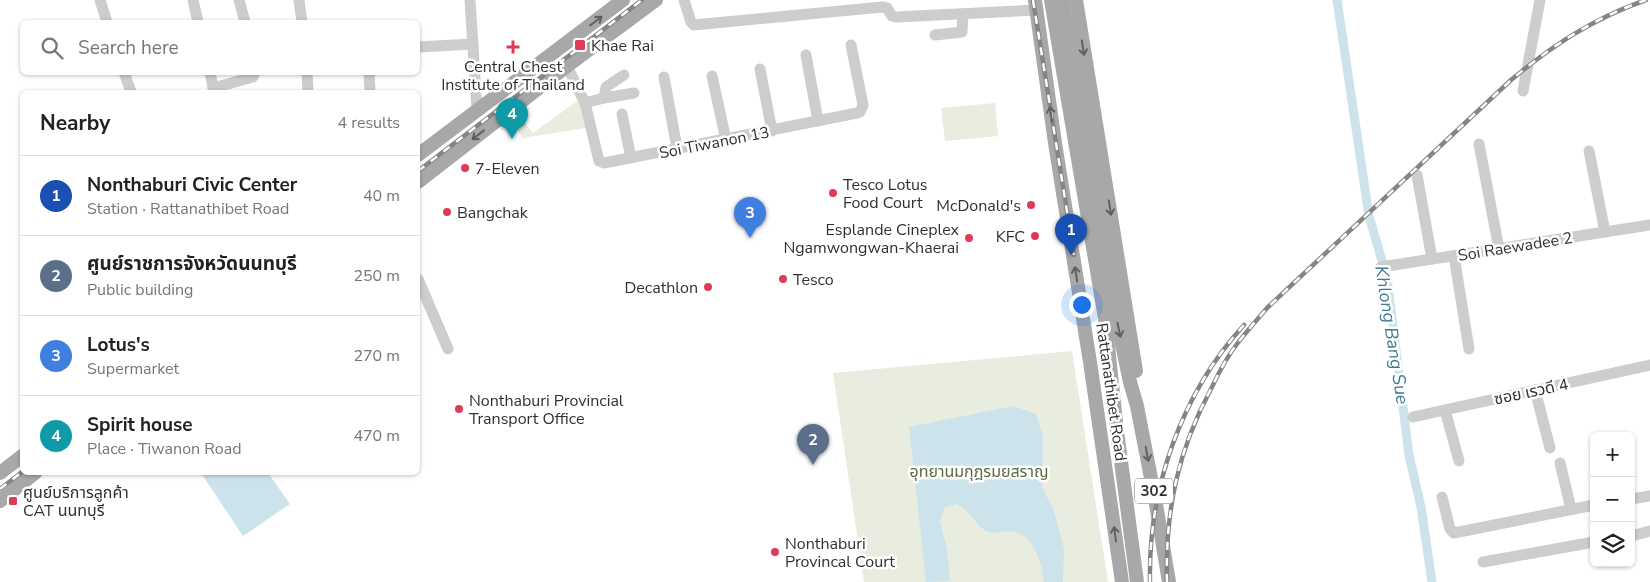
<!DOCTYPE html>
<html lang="en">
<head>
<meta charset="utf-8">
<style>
	:root { --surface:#fff; --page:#f6f6f6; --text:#222; --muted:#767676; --line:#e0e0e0; --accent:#df3b59 }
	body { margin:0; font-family:"Nunito Sans","Noto Sans Thai",sans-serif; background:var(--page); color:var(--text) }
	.controls { position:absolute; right:15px; bottom:15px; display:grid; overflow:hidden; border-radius:8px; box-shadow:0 1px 4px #0004 }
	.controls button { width:45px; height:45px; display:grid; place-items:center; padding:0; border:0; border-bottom:1px solid var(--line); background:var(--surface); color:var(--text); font:25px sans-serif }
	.you { position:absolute; left:1081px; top:304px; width:18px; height:18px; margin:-12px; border:4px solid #fff; border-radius:50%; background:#1a73e8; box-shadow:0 0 0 8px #1a73e833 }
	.badge { display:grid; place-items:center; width:32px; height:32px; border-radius:50%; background:var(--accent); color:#fff; font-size:16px; font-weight:700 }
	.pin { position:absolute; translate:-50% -41px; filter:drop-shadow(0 1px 2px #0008) }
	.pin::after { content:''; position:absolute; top:26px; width:18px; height:15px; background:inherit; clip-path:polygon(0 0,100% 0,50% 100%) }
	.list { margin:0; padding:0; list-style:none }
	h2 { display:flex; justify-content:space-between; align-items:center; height:65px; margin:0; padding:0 20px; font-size:21px }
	h2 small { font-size:16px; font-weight:400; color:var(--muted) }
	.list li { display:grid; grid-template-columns:32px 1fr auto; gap:15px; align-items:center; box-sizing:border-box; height:80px; padding:0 20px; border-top:1px solid var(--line) }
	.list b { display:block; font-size:19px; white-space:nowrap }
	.list p { margin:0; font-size:16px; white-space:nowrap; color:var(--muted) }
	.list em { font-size:16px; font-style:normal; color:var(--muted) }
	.icon { flex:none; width:28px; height:28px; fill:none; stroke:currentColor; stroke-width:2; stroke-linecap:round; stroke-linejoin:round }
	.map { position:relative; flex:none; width:1650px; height:582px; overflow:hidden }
	.search { position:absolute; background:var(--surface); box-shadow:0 1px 4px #0004; left:20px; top:20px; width:400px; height:55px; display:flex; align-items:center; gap:12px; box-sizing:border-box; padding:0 18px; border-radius:8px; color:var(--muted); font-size:19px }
	.panel { position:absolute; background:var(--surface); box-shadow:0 1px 4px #0004; left:20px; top:90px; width:400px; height:385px; border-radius:8px }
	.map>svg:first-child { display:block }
	.green { fill:#e8eddf }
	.water { fill:#cce3eb }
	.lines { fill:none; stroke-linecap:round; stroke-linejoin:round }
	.canal { stroke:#cce3eb; stroke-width:9 }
	.minor { stroke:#cdcdcd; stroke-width:11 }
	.major { stroke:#a8a8a8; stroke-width:14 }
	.rail-casing { stroke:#858585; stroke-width:4.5 }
	.rail { stroke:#fff; stroke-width:2.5; stroke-dasharray:8; stroke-linecap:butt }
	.oneway { stroke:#606060 }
	.poi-dot { fill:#df3b59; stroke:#fff; stroke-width:2 }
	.labels { text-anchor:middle; stroke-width:5; stroke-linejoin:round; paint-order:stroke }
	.shield { fill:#fff; stroke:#6e6e6e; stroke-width:1 }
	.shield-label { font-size:15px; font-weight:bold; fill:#303030 }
	.poi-label { font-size:16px; fill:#303030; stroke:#fff; text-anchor:start }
	.street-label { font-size:16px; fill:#303030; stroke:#fff }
	.park-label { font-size:16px; fill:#586b3f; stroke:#fff }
	.water-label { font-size:18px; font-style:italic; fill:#407a90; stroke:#fff }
</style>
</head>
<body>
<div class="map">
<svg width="1650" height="582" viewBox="0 0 1650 582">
	<rect width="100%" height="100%" fill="#fff"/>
	<g class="green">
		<path d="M580,99L586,128L523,138L512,122L519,116L533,133Z"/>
		<path d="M995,103L998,136L945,141L941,108Z"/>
		<path d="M1072,351L1108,582H864L833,373Z"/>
	</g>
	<g class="water">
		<path d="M1013,406L1036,414L1043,437L1042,487L1054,511L1064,549L1063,582H1044C1042,562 1033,532 1009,531C1003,531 995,534 990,532C980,530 976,521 969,514C966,510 961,507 957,504L945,507L940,521L947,549L950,581L926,582L909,427Z"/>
		<path d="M201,473H268L290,504L243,536Z"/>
	</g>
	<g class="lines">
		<path class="canal" d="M1337,0L1369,216L1387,278L1409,455L1421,507L1432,582"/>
		<g class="minor">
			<path d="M100,0L107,22"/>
			<path d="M193,0L198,22"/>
			<path d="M239,0L245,22"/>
			<path d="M299,0L302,22"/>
			<path d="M470,0L477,110"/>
			<path d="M684,0L691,22L694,25L882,7L887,8L892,16L896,17L1036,10"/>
			<path d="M935,35L962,32L963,14"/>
			<path d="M418,47L473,44"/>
			<path d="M806,55L818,121"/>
			<path d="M567,66L585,103L599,161L604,163L857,113L860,112L863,105L851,45"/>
			<path d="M760,69L772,131"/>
			<path d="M124,72L131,92"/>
			<path d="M210,72L214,92"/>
			<path d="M307,72L308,92"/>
			<path d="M369,72L370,91"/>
			<path d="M712,76L726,140"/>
			<path d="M664,77L677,148"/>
			<path d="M213,88L253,77L255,72"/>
			<path d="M1523,91L1540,0"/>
			<path d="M604,98L606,87L624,75"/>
			<path d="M585,103L604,98L634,93"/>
			<path d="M622,114L631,158"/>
			<path d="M1479,144L1499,249"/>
			<path d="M1589,151L1605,232"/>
			<path d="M1417,175L1432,259"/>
			<path d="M1454,256L1469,349"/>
			<path d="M1381,267L1650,225"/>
			<path d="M418,279L448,349"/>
			<path d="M1535,390L1550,448"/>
			<path d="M1445,410L1459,461"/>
			<path d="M1413,417L1650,365"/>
			<path d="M1560,463L1571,509"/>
			<path d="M1442,497L1450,529L1454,533L1594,505"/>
			<path d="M1631,499L1650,496"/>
			<path d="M1631,536L1650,531"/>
			<path d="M1483,562L1594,542"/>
		</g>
		<g class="major">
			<path d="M1035,0L1055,143L1090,362L1122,582"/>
			<path d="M1051,0L1105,318L1117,431L1137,582"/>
			<path d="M1062,0L1111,293L1130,382L1137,406L1156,504L1169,582"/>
			<path d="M1076,0L1136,371"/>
			<path d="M418,155L623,0"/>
			<path d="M418,182L567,66L656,0"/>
			<path d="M0,473L22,456"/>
			<path d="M0,501L36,472"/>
		</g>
		<g class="rail-casing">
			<g id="rail">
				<path d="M1033,0L1074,255"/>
				<path d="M418,171L642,0"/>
				<path d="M0,489L22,472"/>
				<path d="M1150,582C1148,489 1181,394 1244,325"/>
				<path d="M1167,582C1165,510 1178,450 1212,387C1219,372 1227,357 1237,344C1246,332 1257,320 1267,308L1511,80C1553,45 1594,18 1646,0"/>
			</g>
		</g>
		<use href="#rail" class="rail"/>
	</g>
	<defs><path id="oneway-shaft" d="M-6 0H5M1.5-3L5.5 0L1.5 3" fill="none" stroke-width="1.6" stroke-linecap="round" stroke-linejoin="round" transform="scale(1.25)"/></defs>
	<g class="oneway">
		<use href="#oneway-shaft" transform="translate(596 21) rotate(-37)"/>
		<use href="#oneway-shaft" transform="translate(1083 48) rotate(81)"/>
		<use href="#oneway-shaft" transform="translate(1051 114) rotate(-98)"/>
		<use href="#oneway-shaft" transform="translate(478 135) rotate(142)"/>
		<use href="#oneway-shaft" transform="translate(1110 208) rotate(81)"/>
		<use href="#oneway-shaft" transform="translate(1076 274) rotate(-99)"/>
		<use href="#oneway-shaft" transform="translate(1119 330) rotate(78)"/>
		<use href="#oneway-shaft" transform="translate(1147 454) rotate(79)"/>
		<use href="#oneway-shaft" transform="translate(1115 534) rotate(-98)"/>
	</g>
	<g class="poi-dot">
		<rect x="574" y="39" width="12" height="12" rx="2.5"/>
		<path d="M510.5 39.5h5v5h5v5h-5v5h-5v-5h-5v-5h5z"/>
		<circle cx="465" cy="168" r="5"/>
		<circle cx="833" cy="193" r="5"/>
		<circle cx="1031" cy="205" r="5"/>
		<circle cx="447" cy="212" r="5"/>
		<circle cx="1035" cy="236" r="5"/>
		<circle cx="969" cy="238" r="5"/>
		<circle cx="783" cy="279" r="5"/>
		<circle cx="708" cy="287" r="5"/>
		<circle cx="459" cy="409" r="5"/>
		<rect x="8" y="496" width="10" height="10" rx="2.5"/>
		<circle cx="775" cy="552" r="5"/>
	</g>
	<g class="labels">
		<rect class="shield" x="1135" y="478.5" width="38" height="25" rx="4"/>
		<g class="shield-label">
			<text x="1154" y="496">302</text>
		</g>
		<g class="poi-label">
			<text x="591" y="51">Khae Rai</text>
			<text x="513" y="72" text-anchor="middle">Central Chest<tspan x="513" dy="18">Institute of Thailand</tspan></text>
			<text x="475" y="174">7-Eleven</text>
			<text x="843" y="190">Tesco Lotus<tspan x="843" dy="18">Food Court</tspan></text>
			<text x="1021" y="211" text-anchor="end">McDonald's</text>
			<text x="457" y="218">Bangchak</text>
			<text x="959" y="235" text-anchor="end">Esplande Cineplex<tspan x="959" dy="18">Ngamwongwan-Khaerai</tspan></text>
			<text x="1025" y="242" text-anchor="end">KFC</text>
			<text x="793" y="285">Tesco</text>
			<text x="698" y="293" text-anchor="end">Decathlon</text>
			<text x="469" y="406">Nonthaburi Provincial<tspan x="469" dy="18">Transport Office</tspan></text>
			<text x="23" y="498">ศูนย์บริการลูกค้า<tspan x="23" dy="18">CAT นนทบุรี</tspan></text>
			<text x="785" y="549">Nonthaburi<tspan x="785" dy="18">Provincal Court</tspan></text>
		</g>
		<g class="street-label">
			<text transform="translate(714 142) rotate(-11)" y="6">Soi Tiwanon 13</text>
			<text transform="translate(1515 246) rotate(-9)" y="6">Soi Raewadee 2</text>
			<text transform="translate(1531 391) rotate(-12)" y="6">ซอย เรวดี 4</text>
			<text transform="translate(1112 392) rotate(82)" y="6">Rattanathibet Road</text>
		</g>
		<g class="park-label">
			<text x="979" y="477">อุทยานมกุฎรมยสราญ</text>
		</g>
		<g class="water-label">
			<text transform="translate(1392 335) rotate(81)" y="6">Khlong Bang Sue</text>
		</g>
	</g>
</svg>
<div class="controls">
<button>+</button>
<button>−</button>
<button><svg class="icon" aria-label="layers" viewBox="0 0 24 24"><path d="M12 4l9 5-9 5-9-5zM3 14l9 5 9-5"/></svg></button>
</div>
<div class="you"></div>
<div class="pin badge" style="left:1071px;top:255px;background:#1a4fb4">1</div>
<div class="pin badge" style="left:813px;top:465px;background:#5c6f8a">2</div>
<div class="pin badge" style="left:750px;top:238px;background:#3f7fe0">3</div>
<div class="pin badge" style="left:512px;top:139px;background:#0f9aa8">4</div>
<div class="search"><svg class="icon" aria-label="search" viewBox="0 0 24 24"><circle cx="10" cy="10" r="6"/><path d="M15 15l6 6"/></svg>Search here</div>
<section class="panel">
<h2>Nearby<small>4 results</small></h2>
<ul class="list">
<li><span class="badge" style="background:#1a4fb4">1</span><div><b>Nonthaburi Civic Center</b><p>Station · Rattanathibet Road</p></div><em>40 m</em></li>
<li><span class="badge" style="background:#5c6f8a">2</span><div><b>ศูนย์ราชการจังหวัดนนทบุรี</b><p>Public building</p></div><em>250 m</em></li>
<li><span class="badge" style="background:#3f7fe0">3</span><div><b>Lotus's</b><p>Supermarket</p></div><em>270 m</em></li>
<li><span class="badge" style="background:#0f9aa8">4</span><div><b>Spirit house</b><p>Place · Tiwanon Road</p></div><em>470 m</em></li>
</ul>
</section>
</div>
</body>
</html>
